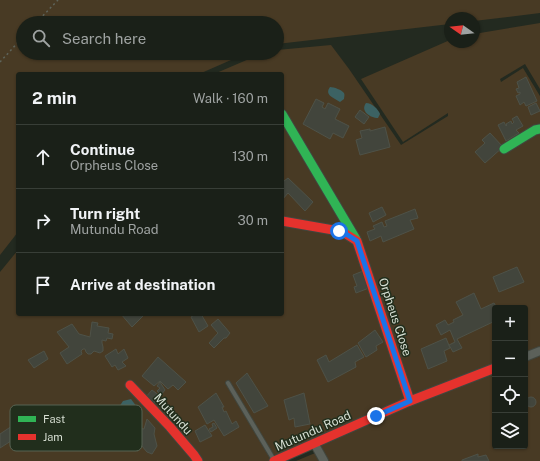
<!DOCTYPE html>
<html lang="en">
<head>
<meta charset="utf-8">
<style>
	:root { --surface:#1a2018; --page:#272d25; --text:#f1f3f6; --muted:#9fa3a2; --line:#383e37 }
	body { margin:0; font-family:"Public Sans",sans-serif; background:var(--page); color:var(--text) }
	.controls { position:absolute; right:12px; bottom:12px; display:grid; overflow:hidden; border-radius:4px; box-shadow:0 1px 3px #0004 }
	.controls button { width:36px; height:36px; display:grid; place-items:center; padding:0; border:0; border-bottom:1px solid var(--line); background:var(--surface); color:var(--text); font:20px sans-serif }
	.compass { position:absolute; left:444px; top:12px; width:36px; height:36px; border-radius:50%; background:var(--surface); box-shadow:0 1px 3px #0004; rotate:284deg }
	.stop { position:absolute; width:12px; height:12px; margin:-9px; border:3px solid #1a73e8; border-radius:50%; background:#fff }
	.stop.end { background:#1a73e8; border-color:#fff; box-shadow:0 1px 4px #0008 }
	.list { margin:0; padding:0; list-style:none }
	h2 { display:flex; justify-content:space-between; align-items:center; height:52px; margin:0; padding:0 16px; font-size:17px }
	h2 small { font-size:13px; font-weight:400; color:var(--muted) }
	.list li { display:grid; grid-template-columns:26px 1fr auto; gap:12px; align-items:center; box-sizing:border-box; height:64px; padding:0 16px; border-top:1px solid var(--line) }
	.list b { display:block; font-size:15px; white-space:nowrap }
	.list p { margin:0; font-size:13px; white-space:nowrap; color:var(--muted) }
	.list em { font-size:13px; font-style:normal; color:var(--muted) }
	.icon { flex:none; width:22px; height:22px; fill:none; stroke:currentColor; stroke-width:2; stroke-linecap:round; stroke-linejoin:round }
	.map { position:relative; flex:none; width:540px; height:461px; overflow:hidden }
	.search { position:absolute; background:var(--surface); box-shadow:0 1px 3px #0004; left:16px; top:16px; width:268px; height:44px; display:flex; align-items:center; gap:10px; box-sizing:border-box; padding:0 14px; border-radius:22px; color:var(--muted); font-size:15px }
	.panel { position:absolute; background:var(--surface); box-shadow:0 1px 3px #0004; left:16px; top:72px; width:268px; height:244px; border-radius:4px }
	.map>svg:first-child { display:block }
	.green { fill:#483a24; fill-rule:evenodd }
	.water { fill:#3c6263 }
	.building { fill:#42453c; stroke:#4e5248 }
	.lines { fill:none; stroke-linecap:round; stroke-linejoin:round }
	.lane-casing { stroke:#41463e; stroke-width:6 }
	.street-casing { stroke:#41463e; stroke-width:10 }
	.fast-casing { stroke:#41463e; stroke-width:11 }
	.jam-casing { stroke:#41463e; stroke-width:11 }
	.path { stroke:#5f655c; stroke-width:1.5; stroke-dasharray:2 3; stroke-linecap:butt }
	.lane { stroke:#5c615a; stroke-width:4 }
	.street { stroke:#5c615a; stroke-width:8 }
	.fast { stroke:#30b455; stroke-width:9 }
	.jam { stroke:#e5322d; stroke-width:9 }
	.route { stroke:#1a73e8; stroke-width:5 }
	.labels { text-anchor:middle; stroke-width:3; stroke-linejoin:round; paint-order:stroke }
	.street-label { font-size:12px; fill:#d5ddd1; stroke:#212e1c }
	.key { fill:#212e1c; stroke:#576352; stroke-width:1 }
	.key-label { font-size:11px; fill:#d5ddd1 }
</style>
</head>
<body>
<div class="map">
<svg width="540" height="461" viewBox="0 0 540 461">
	<rect width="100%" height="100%" fill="#232a20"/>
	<g class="green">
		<path d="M0,0H540V13L474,21V18H450V24L277,44V23H23V53H247L199,74H18V232L0,255Z"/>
		<path d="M540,23V89L525,64L500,79L501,82L523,68L540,96V461H296L320,451L321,446L285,461H0V272L18,250V314H282V74H214L263,53H277V50L331,45L349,69L401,145L448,116V113L403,142L361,79L450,40V42H474V34ZM495,308H525V446H495Z"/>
	</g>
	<g class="water">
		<path d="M330,87C334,87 342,90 344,93C345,95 344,97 344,99L340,102C334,98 324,95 330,87Z"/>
		<path d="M366,103C372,103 378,109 380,114L378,118C370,118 360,111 366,103Z"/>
		<path d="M131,399L142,414L134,423L119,407L123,401Z"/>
	</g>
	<g class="building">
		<path d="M526,77L537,101L526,106L524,102L520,105L516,96L520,94V92L518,93L516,89L519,88L517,82Z"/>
		<path d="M316,99L324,103L322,107L325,109L328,103L340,109L335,119L349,126L343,138L333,133L330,139L303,124Z"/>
		<path d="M536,103L540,111L531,115L528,107Z"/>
		<path d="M360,110L369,117L364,124L355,117Z"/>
		<path d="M517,116L523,126L516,130L519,133L506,141L498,125L504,122L506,126L507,125L506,124L511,121L512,124L514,122L512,119Z"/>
		<path d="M385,127L390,147L360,155L356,140L362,138L360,131L370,129V131Z"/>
		<path d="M490,133L503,147L485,163L475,152L485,143L482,140Z"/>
		<path d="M288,178L313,202L305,211L288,193L282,200V179L284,181Z"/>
		<path d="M382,207L386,215L373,222L369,213Z"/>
		<path d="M415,209L418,218L410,220L414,229L383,242L381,236L370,241L367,232L375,229L373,226L382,222L384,227L387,226L385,221Z"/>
		<path d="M517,267L524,282L499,292L493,277Z"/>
		<path d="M363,271L369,288L356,293L354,287L357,286L353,275Z"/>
		<path d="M474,293L481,309L494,303L497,308H495V321L457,339L462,348L453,352L449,345L455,342L450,330L441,335L436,325L445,320L448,325L454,322L453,320L463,315L456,302Z"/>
		<path d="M121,314H145L132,327Z"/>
		<path d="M196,314H201L208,326L199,332L191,317Z"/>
		<path d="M218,319L230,333L226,338H224L214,348L209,343L218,333L211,325Z"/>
		<path d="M92,322L98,323L97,326L109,328L108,333L113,334L112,339L107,338L106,341L102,340V343L103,347V351L100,353L94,351L91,354H88L86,352L85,349H83L81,351L82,354L67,364L60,353L69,347L57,332L72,324L79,334L90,337Z"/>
		<path d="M375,330L383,342L376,346L377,350L366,357L358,343Z"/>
		<path d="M446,338L450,348L444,351L447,361L428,369L421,349Z"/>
		<path d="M357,345L364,357L355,362L356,367L328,382L317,360L326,355L329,362Z"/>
		<path d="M116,349L118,354L124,349L128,358L122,362L126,366L118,370L115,365L112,367L105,356Z"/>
		<path d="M44,351L48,359L34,368L28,360Z"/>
		<path d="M158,357L186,382L178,390L173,385L168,389L160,381L154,386L142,376Z"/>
		<path d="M247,373L268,406L254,413L236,383Z"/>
		<path d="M160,382L165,390L161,395L157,391L160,388L157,386Z"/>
		<path d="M152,390L160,396L152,405L145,398Z"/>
		<path d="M216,393L224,407H222L224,412L226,411L232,424L236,421L239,427L224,436L214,420L207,424L198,407Z"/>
		<path d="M304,393L310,424L295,427L294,418L289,420L284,400Z"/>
		<circle cx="531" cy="402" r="5"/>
		<path d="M147,419L155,428L154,434L157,446L152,454L147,452L141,445L138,451L129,447L131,441L126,436L122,447H113V442L103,438L111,422L119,430L131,427L144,429Z"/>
		<path d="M214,423L217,428L211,432L209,429L213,427L212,424Z"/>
		<path d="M15,424L22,434L0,448V434Z"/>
		<path d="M205,425L212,436L200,442L195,431Z"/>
		<path d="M478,454V457L486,455L489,461H462V460Z"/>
	</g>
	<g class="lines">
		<g class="lane-casing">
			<path id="lane" d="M228,383L274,460"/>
		</g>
		<g class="street-casing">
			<g id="street">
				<path d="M525,357L540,351"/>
				<path d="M314,443L324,461"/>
			</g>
		</g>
		<g class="fast-casing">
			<g id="fast">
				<path d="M282,114L356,239"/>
				<path d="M504,149L535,130L540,129"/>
			</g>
		</g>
		<g class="jam-casing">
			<g id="jam">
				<path d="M282,221L339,231L346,234L357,241L410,401"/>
				<path d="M130,385L170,427L194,455L198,461"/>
				<path d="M274,461L410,401L495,368"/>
			</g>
		</g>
		<g class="path">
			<path d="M36,23L58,0"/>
			<path d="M0,62L23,37"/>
		</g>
		<use href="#lane" class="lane"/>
		<use href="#street" class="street"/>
		<use href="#fast" class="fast"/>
		<use href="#jam" class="jam"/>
	</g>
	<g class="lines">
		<path class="route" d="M339,231L346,234L357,241L410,401L376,416"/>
	</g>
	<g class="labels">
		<g class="street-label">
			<text transform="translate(395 317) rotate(72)" y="4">Orpheus Close</text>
			<text transform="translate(173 414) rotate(48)" y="4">Mutundu</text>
			<text transform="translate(313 431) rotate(-24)" y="4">Mutundu Road</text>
		</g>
	</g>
	<rect x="10" y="405" width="132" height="46" rx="6" class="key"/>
	<rect x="18" y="416" width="18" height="6" fill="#30b455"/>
	<rect x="18" y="434" width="18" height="6" fill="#e5322d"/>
	<g class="key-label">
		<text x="43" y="423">Fast</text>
		<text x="43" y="441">Jam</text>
	</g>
</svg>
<div class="controls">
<button>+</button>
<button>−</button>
<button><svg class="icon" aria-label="locate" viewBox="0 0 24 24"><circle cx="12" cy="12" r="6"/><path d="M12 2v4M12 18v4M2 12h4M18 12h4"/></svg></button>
<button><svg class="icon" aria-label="layers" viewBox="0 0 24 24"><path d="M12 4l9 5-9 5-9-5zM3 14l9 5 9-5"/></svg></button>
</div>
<svg class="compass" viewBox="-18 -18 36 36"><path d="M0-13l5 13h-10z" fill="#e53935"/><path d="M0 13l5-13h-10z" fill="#9fa3a2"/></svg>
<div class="stop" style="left:339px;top:231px"></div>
<div class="stop end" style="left:376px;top:416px"></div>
<div class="search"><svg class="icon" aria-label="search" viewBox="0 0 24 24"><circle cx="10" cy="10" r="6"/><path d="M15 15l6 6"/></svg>Search here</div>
<section class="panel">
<h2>2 min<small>Walk · 160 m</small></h2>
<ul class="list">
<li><svg class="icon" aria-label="ahead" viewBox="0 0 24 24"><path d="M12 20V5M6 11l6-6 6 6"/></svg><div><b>Continue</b><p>Orpheus Close</p></div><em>130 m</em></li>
<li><svg class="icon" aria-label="right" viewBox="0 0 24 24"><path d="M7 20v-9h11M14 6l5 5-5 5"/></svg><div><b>Turn right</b><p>Mutundu Road</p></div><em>30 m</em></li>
<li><svg class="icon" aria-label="arrive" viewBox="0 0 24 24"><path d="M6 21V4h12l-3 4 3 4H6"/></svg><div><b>Arrive at destination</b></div></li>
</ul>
</section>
</div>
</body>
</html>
